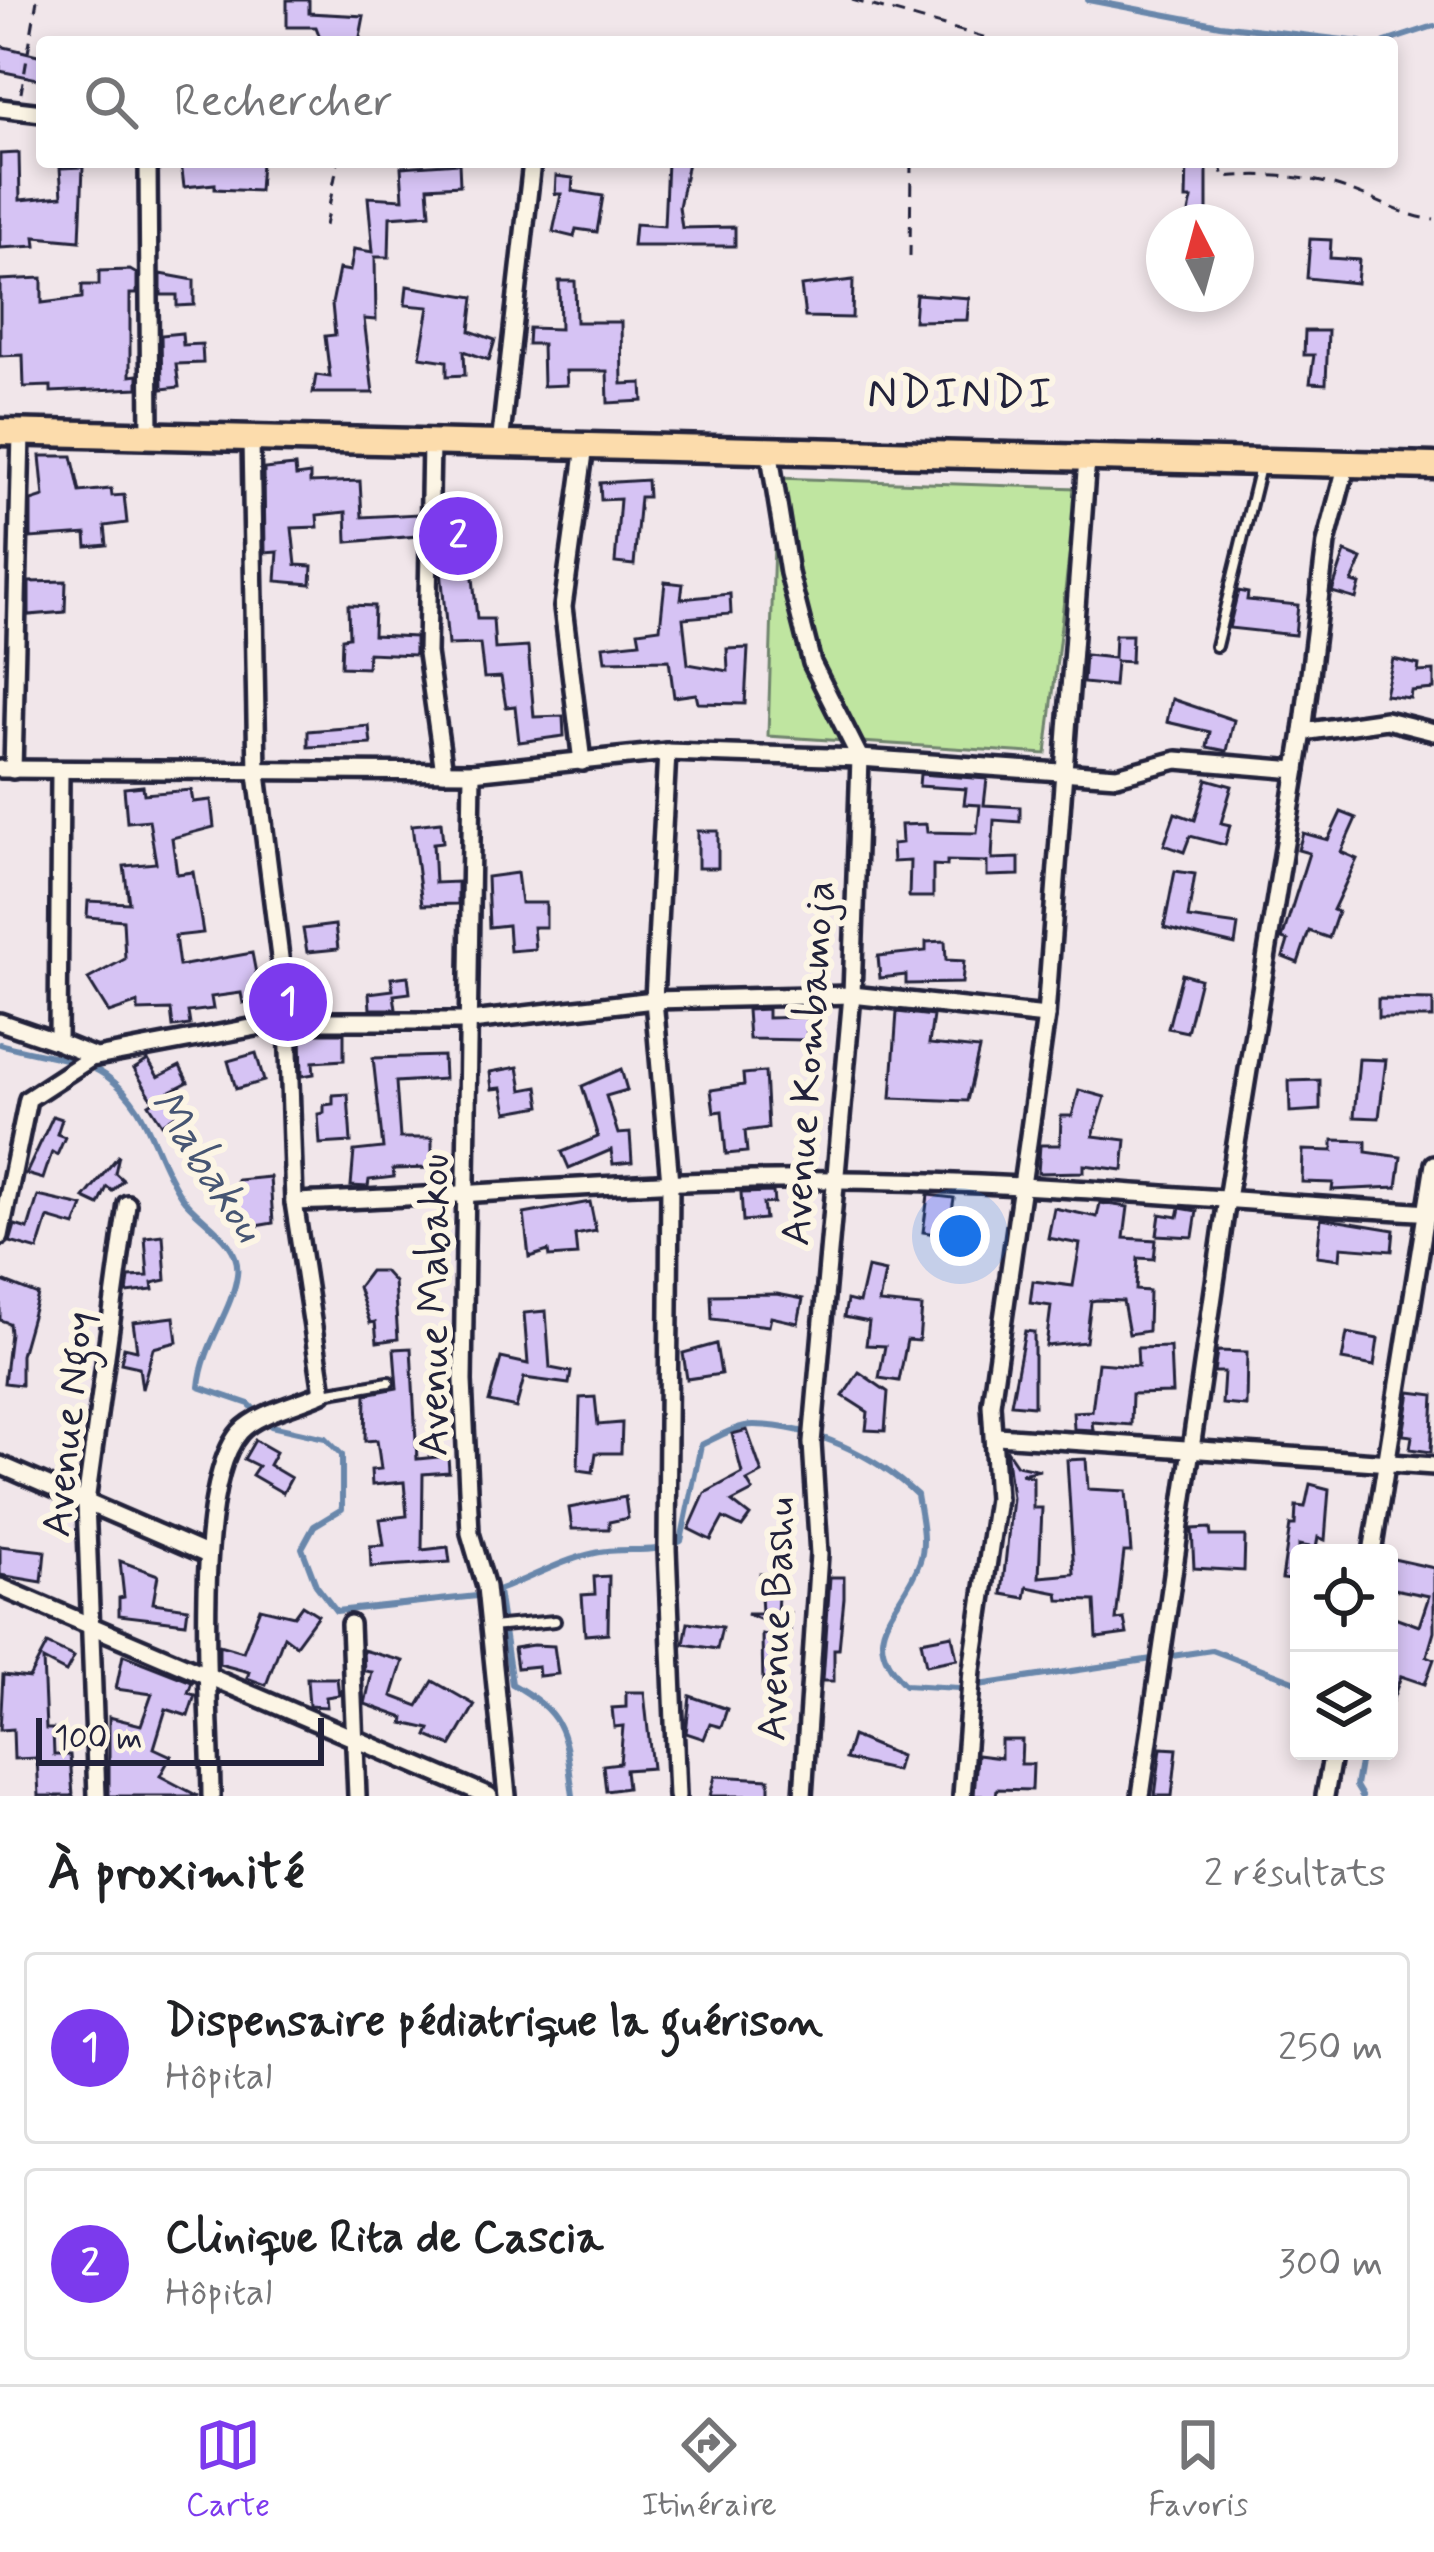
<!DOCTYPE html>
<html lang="fr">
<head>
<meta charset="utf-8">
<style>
	:root { --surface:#fff; --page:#f6f6f6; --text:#202124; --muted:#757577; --line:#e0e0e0; --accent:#7c3aed }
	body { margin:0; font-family:Mynerve,sans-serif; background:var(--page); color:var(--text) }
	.controls { position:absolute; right:36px; bottom:36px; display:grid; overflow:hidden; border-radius:12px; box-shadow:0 6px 18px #0003 }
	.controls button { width:108px; height:108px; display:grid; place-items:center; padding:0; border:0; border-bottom:3px solid var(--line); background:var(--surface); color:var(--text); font:60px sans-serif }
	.compass { position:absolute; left:1146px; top:204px; width:108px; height:108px; border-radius:50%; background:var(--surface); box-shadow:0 6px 18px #0003; rotate:354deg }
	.scale { position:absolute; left:36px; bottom:30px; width:288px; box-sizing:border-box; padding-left:12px; border:6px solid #22223b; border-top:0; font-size:33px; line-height:42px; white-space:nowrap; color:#22223b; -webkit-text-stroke:9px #fcf5e5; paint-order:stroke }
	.you { position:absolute; left:960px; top:1236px; width:42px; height:42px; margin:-30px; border:9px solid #fff; border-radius:50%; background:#1a73e8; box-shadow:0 0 0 18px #1a73e833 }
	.badge { display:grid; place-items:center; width:78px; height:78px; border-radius:50%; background:var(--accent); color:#fff; font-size:39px; font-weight:700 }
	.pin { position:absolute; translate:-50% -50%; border:6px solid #fff; box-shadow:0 3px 12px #0006 }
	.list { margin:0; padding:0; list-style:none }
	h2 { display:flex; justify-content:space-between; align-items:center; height:156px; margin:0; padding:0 48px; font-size:51px }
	h2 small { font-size:39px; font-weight:400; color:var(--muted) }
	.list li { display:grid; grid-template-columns:78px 1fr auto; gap:36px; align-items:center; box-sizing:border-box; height:192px; margin:0 24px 24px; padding:0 24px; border:3px solid var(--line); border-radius:12px }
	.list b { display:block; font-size:45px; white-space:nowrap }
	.list p { margin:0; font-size:39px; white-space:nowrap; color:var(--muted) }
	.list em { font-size:39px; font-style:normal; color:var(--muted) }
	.icon { flex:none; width:66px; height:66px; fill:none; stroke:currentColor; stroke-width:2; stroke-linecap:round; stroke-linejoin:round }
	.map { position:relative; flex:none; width:1434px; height:1796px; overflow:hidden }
	.search { position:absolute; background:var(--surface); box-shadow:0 6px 18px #0003; left:36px; right:36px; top:36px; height:132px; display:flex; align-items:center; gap:30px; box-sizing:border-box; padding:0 42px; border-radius:12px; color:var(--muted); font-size:45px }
	.sheet { height:588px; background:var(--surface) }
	nav { display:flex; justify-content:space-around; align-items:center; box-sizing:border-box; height:168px; border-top:3px solid var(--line); background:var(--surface); font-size:33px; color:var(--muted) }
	nav a { display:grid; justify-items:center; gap:6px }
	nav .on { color:var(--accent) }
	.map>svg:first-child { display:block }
	.green { fill:#bfe5a0; stroke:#70846e; stroke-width:3 }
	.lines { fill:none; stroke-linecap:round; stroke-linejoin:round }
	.stream { stroke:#6987ab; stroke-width:6 }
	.building { fill:#d6c3f4; stroke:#22223b; stroke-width:3 }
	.lane-casing { stroke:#22223b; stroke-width:16 }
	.street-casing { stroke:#22223b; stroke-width:24 }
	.primary-casing { stroke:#22223b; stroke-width:33 }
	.path { stroke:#22223b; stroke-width:3; stroke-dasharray:12 9; stroke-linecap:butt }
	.lane { stroke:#fcf5e5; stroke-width:8 }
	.street { stroke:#fcf5e5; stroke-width:15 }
	.primary { stroke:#fcdcac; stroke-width:24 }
	.labels { text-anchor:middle; stroke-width:12; stroke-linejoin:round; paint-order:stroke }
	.street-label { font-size:42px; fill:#22223b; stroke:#fcf5e5 }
	.neighbourhood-label { font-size:45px; letter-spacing:3px; fill:#22223b; stroke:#fcf5e5 }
	.water-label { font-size:45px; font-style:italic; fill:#465573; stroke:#fcf5e5 }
</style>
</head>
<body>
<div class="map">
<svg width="1434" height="1796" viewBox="0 0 1434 1796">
	<rect width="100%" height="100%" fill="#f1e6ea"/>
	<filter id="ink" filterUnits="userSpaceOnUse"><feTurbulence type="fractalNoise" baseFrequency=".00833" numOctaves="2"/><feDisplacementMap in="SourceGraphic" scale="24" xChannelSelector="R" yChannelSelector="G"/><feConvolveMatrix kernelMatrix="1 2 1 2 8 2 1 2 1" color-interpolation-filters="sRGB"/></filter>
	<g filter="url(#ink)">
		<path class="green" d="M776,478L1077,488L1046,754L768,736Z"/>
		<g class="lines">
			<g class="stream">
				<path d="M1088,0L1220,25L1360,42"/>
				<path d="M1385,42L1434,26"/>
				<path d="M0,1044C30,1054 80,1057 105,1075C153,1109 150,1150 181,1196C198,1221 242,1239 237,1275C232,1312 203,1344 199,1387L249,1404L271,1426L325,1438L342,1455V1509L314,1526L302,1548L316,1585L336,1611L477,1596C518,1587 553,1562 595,1553C624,1546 655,1556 681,1541L701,1445C716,1438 737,1425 754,1425C813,1426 875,1455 917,1495C920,1515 927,1541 920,1561C901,1613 854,1632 905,1685L959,1688L1212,1650L1299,1683"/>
				<path d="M498,1591L512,1684C568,1715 565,1736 573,1796"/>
				<path d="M1362,1751L1356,1786L1362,1796"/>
			</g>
		</g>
		<g class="building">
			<path d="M287,0H309V13L364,16L359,42L321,40L316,27H287Z"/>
			<path d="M0,46L42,56V80L0,71Z"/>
			<path d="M19,153L20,200L62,196L60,168L83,167L80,241L35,237L36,246L0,248V154Z"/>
			<path d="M181,162H261L259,191L215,189V184L184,187Z"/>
			<path d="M667,162H688L679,207L682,228L735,227V246H633L635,224L664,226Z"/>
			<path d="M1187,162H1207V222H1187L1192,199H1186Z"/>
			<path d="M459,163L460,185L428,187L430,214L390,217L389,257H375L376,320L364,319L373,393H313L316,375L330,377L325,336L335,335L332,304L339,269L350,271L354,249L373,252L368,197L403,199L401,167Z"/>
			<path d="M556,176L573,178L572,191L603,196L597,232L576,229L574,237L553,232L561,194H555Z"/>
			<path d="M1310,239L1331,240L1330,258L1359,260L1357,283L1307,278Z"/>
			<path d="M130,270L137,274V294H130V376L138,375V388L51,392V386L24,387L23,355L0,356V280L42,278V303L82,298V285H99V271Z"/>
			<path d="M161,274L194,280V305L177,306V295H161Z"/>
			<path d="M853,280L852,318L805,317L801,286Z"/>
			<path d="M559,281H575L576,322H621L622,384L642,383L643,401L608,403L607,371H566L567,385L543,386L542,344H528L529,328L560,329Z"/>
			<path d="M407,286L474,297L470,331L495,340L489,360L464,351L465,375L447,376V361L420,357L429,307L405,305Z"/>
			<path d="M916,294L969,298L967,320L914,321Z"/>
			<path d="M1305,331H1328L1326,384L1310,383L1314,355H1304Z"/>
			<path d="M182,333L183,345L202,344L203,363L176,364L179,387L162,389L161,335Z"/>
			<path d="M40,456H72L80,492L111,489L112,496L124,495L127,523L105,526L107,545L87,547L86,534L31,538V501L44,497Z"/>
			<path d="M295,466L296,476L310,474V483L360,481L362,517L418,514L417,536L347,542L346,512L317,515L318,527L292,528L296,565L312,566L311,584L276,581L278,552L265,553L264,469Z"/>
			<path d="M647,480L648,497H640L634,565L615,563L620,499L601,500L600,483Z"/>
			<path d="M1345,552L1362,559L1352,582L1360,584L1356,599L1332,592Z"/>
			<path d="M472,567L477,619H493L495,649L528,647L534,717L563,716L564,736L519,742L515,706L506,707L501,677L484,678L480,644L448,645L441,570Z"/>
			<path d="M66,581L65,612L29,615V582Z"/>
			<path d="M665,582L683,584L681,599L730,594L731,614L683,618L688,664L728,671L727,649L748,648L745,704L698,703L696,694L674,697L669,660L605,661L603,646L640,642L638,631L660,628Z"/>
			<path d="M1238,591L1248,593L1247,600L1298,605L1295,635L1229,628Z"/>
			<path d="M348,605L374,606L373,635L415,637V655L368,653L367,668L341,667L342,638L349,637Z"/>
			<path d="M1115,635H1132L1131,662L1116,661L1114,686L1083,683L1085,655L1114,658Z"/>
			<path d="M1393,659L1419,665L1418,672L1434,671V689L1411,691L1410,698L1385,695Z"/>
			<path d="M1172,699L1234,720L1227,751L1207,747L1210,732L1167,722Z"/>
			<path d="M369,726L371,744L308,747V731Z"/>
			<path d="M920,774L987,779L984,805L1020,807V822L994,820L992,859L1019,858V875L987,876V862L947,861V866L933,865V897H909L910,861L893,862L892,844L902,843L901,825L926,824L927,832L977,833L980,805L964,804L966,789L919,786Z"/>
			<path d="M1207,779L1232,786L1221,823L1230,825L1225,845L1190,836L1184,852L1164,845L1175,813L1195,820Z"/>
			<path d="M143,786L144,794L191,790L193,802L211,800L214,827L172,838L177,874L193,872L203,933L175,936L179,966L252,953L261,999L243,1003L241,993L211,997L213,1009L188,1012L190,1025L173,1027L171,1010L138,1011V1003L109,1013L88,979L125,959L123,920L87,917L88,901L129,903L124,866L156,863L149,820L127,822L124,788Z"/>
			<path d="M1341,812L1356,818L1341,852L1357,859L1333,910L1338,912L1329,938L1309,931L1298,963L1283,957L1288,941L1282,939L1309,853L1298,850L1303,833L1328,840Z"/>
			<path d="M441,822L443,842L433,843L435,883L458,882V904L422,905L412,825Z"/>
			<rect x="698" y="831" width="20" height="37"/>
			<path d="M1175,871L1195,874L1188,918L1238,925L1235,945L1164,928Z"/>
			<path d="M517,873L521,903H546V927H533L535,949L510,951L508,925L489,927L487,877Z"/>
			<path d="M335,925L338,949L307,952L303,929Z"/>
			<path d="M945,941L946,960L964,961L962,983L906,984V975L880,978L878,956L926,951V942Z"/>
			<path d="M1182,974L1200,979L1187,1032L1168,1028Z"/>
			<path d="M408,976L410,993L394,995L396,1009H370L369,993L393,990L391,978Z"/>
			<path d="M1378,999L1433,1000V1018H1378Z"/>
			<path d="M768,1009V1018L807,1017V1040L749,1039L747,1010Z"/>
			<path d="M897,1012L933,1016L929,1044L979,1049L967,1101L891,1098Z"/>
			<path d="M301,1033H344V1060L313,1062L314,1074L302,1076Z"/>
			<path d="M256,1053L264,1081L236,1089L228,1061Z"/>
			<path d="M443,1056L444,1079L396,1082L400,1138H432V1168L393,1169L394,1177L369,1180L368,1187L351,1186L354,1151L383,1148L373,1058Z"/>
			<path d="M1359,1059L1386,1060L1379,1118L1354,1117Z"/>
			<path d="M148,1060L158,1077L180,1066L188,1082L165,1094L177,1114L162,1124L149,1104L163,1095L153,1100L134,1069Z"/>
			<path d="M518,1067L522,1090L538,1087L541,1106L507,1112L502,1088L492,1089L490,1072Z"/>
			<path d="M621,1069L627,1090L606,1096L618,1134L630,1133L632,1162L613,1164L611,1150L569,1168L562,1152L598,1137L582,1086Z"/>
			<path d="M765,1072L768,1128L745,1131L747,1152L726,1154L722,1111L714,1112L711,1090L744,1085L743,1074Z"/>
			<path d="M1320,1080V1110L1290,1112L1289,1081Z"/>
			<path d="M1079,1090L1105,1097L1093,1136L1126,1140L1123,1170L1084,1165V1172L1038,1173L1040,1145H1060L1061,1116H1072Z"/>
			<path d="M348,1094L351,1142L320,1144L318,1114L324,1113V1105L333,1104V1095Z"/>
			<path d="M53,1116L62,1119L57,1134L65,1137L57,1155L52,1152L43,1179L26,1174Z"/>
			<path d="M1333,1140L1366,1141V1152L1401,1157L1397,1187L1332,1190L1333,1183L1302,1182L1303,1150L1333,1151Z"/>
			<path d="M119,1155L115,1173L123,1180L112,1191L107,1187L99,1205L84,1198Z"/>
			<path d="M270,1177L273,1223L239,1229L237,1180Z"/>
			<path d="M773,1192L774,1203L763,1204L765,1219L743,1221L741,1193Z"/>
			<path d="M928,1195L954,1198L948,1236L923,1232Z"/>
			<path d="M38,1196L83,1206L75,1226L48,1218L38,1250L10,1242L15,1225L28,1229Z"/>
			<path d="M590,1202L596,1231L575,1235L577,1255L549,1257L548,1251L529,1257L524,1214Z"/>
			<path d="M1100,1203L1128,1207L1124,1238L1156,1240L1154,1259L1138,1258L1136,1290L1149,1291L1148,1331L1129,1334L1123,1301L1097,1300L1091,1301L1086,1342L1046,1346L1051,1306L1030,1303L1033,1281L1073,1286L1080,1244L1048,1238L1054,1208L1097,1217Z"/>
			<path d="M1180,1208L1197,1211L1193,1237L1157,1235L1160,1214L1178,1217Z"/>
			<path d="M1321,1218L1394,1230L1392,1251L1341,1247L1340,1259L1317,1256Z"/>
			<path d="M163,1235L166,1280L152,1283L153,1290L127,1293L129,1277L148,1276L145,1237Z"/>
			<path d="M867,1268L885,1272L879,1303L922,1307L919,1341L907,1340L899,1381L879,1378L885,1346L866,1345L869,1322L844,1317L847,1300L859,1303Z"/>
			<path d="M370,1271H384L394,1282L398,1339L377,1342L375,1322L370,1323L358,1287Z"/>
			<path d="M0,1280L38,1295L21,1355V1385L4,1383L10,1333L9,1323L0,1320Z"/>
			<path d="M777,1294L803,1299L798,1323L771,1317L769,1326L712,1319L711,1295Z"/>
			<path d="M546,1311L550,1368L571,1372L569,1384L524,1378L516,1408L489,1402L501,1358L528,1364L524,1313Z"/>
			<path d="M174,1317L177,1342L153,1348L142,1389L139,1367L121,1363L124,1347L137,1350L133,1322Z"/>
			<path d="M1025,1331L1034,1332V1406L1011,1404Z"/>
			<path d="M1347,1333L1378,1339L1374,1366L1342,1360Z"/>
			<path d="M716,1344L721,1374L687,1379L683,1353Z"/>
			<path d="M1170,1347L1172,1393L1132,1394L1131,1425L1092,1422L1093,1430L1074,1429L1073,1412L1092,1411L1098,1363L1138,1366L1137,1348Z"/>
			<path d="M411,1348L417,1459L448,1456L449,1472L423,1474L422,1550L448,1547L450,1562L371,1567L370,1546L384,1545L380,1519L407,1516L404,1482L372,1485L371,1470L381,1469L377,1440L365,1441L366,1394L397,1388L394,1349Z"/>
			<path d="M1217,1351L1247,1352L1246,1406L1222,1404L1224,1372H1214Z"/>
			<path d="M859,1372L888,1392L885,1431L866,1430L868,1412L843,1396Z"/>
			<path d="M1410,1392L1434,1395L1431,1452L1410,1449L1412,1436L1403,1435Z"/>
			<path d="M595,1397L598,1425L622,1423L621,1453H596L593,1472L578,1470L580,1398Z"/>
			<path d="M747,1430L762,1473L747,1481L753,1491L732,1502L750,1516L742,1527L723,1518L711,1540L689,1529L705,1493L742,1473L732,1434Z"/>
			<path d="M255,1440L276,1452L269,1465L291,1478L283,1493L252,1475L258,1466L244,1459Z"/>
			<path d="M1006,1449L1017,1465L1040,1470L1021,1474L1033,1477V1508H1042L1039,1577L1074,1574L1067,1460L1086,1459L1088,1489L1126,1491L1131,1552H1124L1116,1620L1124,1619L1127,1634L1097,1638L1095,1601L1059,1600L1058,1593L1027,1587L1025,1598L1002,1594L1012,1498Z"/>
			<path d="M1310,1484L1329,1489L1325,1540L1318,1537L1316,1548L1299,1545V1581L1282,1579L1290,1525H1295L1296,1506L1305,1507Z"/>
			<path d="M625,1497L628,1518L609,1522V1529H572L569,1508Z"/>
			<path d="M1210,1528L1211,1536H1245L1244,1571L1194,1568L1192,1529Z"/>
			<path d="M0,1546L45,1551L42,1582L0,1575Z"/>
			<path d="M1389,1558L1434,1568V1632L1427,1656L1434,1659L1425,1684L1401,1676L1391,1704L1389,1615L1419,1626L1429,1596L1389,1588Z"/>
			<path d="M120,1561L158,1575L153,1603L188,1608L186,1623L119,1615V1598L124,1597Z"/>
			<path d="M760,1574L779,1575L777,1614L790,1613V1631L747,1614H762Z"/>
			<path d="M609,1576L608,1633L585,1635L582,1595L595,1594L594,1577Z"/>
			<path d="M830,1577H844V1598L839,1649H834V1681H823Z"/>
			<path d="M302,1605L318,1615L296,1645L284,1636L266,1685L247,1678L249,1672L219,1664V1645L243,1652L260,1608L294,1616Z"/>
			<path d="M688,1622L722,1627L717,1649L684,1644Z"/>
			<path d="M762,1634L783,1638V1689H763Z"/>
			<path d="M952,1635L957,1659L926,1665L921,1641Z"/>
			<path d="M47,1644L74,1657L66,1672L43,1660L46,1729H53L54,1755H70L73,1796H39L37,1758L14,1759L13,1729L0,1730L3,1675L29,1678Z"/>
			<path d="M533,1645L554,1646L558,1674L539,1676L538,1666L517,1668L514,1648Z"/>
			<path d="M363,1650L403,1661L392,1696L418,1706L433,1681L475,1705L451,1746L427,1736L430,1729L403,1723L404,1718L365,1704L372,1672L364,1671Z"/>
			<path d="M123,1655L192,1682L188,1693L195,1695L188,1716L166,1709L154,1748L171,1756L160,1776L198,1796H109V1717L141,1725L152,1694L116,1689Z"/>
			<path d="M307,1678H337L339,1695L326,1697L327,1707L309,1706Z"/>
			<path d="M626,1692H644L652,1768L625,1770L627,1788L606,1791L603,1765L620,1763L623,1726L614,1727L612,1708L626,1707Z"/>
			<path d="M690,1696L727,1709L721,1727L710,1724L704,1739L686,1733Z"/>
			<path d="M852,1736L900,1756L896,1771L845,1759Z"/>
			<path d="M1001,1740H1022L1021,1764H1033L1032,1790L997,1789L996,1796H974L977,1755L1001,1758Z"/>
			<path d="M1161,1748L1177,1749L1172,1796H1155Z"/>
			<path d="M715,1776L769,1779V1796H710Z"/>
		</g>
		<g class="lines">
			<g class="lane-casing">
				<g id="lane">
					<path d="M1216,646L1260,467"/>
					<path d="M324,1393L389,1382"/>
					<path d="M491,1627L555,1621"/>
				</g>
			</g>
			<g class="street-casing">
				<g id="street">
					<path d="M0,108L42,113"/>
					<path d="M148,162L150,439"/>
					<path d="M431,443L427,653L444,772"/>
					<path d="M500,445L532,162"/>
					<path d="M769,449L789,573L812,663L860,758L852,995L812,1443L819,1554L803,1796"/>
					<path d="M1303,732L1386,720L1434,732"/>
					<path d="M667,752L654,1000L670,1182L667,1549L677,1796"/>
					<path d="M582,762L563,607L585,446"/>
					<path d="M0,769L472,772L667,752L860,758L1117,776L1177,760L1297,770"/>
					<path d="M13,770L21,433"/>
					<path d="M60,771L58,1042L95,1057"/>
					<path d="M472,772L463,1381L470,1533L486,1587L507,1796"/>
					<path d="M0,1022L58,1042"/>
					<path d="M294,1202C476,1196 659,1177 841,1180C1040,1182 1236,1202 1434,1213"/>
					<path d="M0,1236L28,1099L91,1058L288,1021H471L654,1000L852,995L1046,1016"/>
					<path d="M997,1436L1434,1466"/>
					<path d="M0,1465L208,1555"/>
					<path d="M1372,1553L1434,1164"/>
					<path d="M0,1587L489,1796"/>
					<path d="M350,1624L357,1796"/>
					<path d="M97,1796L86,1502L127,1204"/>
					<path d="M211,1796C211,1715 190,1489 240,1432C257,1413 299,1404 323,1393L294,1202L288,1021L257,774L251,439"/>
					<path d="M962,1796L972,1670L997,1499L991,1404L1046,1016L1087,458"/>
					<path d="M1141,1796L1227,1199L1303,732L1326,543L1347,463"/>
					<path d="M1325,1796L1333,1751"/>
				</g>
			</g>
			<g class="primary-casing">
				<path id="primary" d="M0,432L1434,466"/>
			</g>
			<g class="path">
				<path d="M852,0L1001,42"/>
				<path d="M21,93L37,0"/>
				<path d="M1220,162L1224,177C1262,173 1310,176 1346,189C1378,200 1401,215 1434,220"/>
				<path d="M325,226L338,162"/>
				<path d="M910,257L911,162"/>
			</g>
			<use href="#lane" class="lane"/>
			<use href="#street" class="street"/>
			<use href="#primary" class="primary"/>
		</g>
	</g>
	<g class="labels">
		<g class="street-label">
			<text transform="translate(806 1063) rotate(-86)" y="15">Avenue Kombamoja</text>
			<text transform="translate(432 1305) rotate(-90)" y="15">Avenue Mabakou</text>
			<text transform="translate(66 1424) rotate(-84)" y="15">Avenue Ngoy</text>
			<text transform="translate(774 1619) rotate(-88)" y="15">Avenue Bashu</text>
		</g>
		<g class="neighbourhood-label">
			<text x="961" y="407">NDINDI</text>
		</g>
		<g class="water-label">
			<text transform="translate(209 1164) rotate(57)" y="16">Mabakou</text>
		</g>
	</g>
</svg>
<div class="controls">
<button><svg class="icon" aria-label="locate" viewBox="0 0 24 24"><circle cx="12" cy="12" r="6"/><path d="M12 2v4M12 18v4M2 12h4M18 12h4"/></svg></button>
<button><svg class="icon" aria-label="layers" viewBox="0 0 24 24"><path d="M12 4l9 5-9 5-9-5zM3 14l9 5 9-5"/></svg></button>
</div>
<svg class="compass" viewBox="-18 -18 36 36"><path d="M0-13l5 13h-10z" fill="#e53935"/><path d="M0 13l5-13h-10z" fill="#757577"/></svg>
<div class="scale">100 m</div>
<div class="you"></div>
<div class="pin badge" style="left:288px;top:1002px">1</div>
<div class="pin badge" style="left:458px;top:536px">2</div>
<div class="search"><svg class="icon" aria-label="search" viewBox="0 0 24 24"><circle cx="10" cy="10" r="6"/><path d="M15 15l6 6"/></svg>Rechercher</div>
</div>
<section class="sheet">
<h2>À proximité<small>2 résultats</small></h2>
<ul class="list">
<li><span class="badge">1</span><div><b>Dispensaire pédiatrique la guérison</b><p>Hôpital</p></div><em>250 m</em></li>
<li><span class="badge">2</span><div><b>Clinique Rita de Cascia</b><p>Hôpital</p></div><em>300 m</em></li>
</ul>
</section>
<nav>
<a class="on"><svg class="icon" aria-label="map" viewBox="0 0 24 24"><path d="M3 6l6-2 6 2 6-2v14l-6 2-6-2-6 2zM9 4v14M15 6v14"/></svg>Carte</a>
<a><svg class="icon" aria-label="directions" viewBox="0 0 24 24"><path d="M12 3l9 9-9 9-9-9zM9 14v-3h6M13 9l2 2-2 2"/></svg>Itinéraire</a>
<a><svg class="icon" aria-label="saved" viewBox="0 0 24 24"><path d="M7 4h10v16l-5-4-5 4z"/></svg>Favoris</a>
</nav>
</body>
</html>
